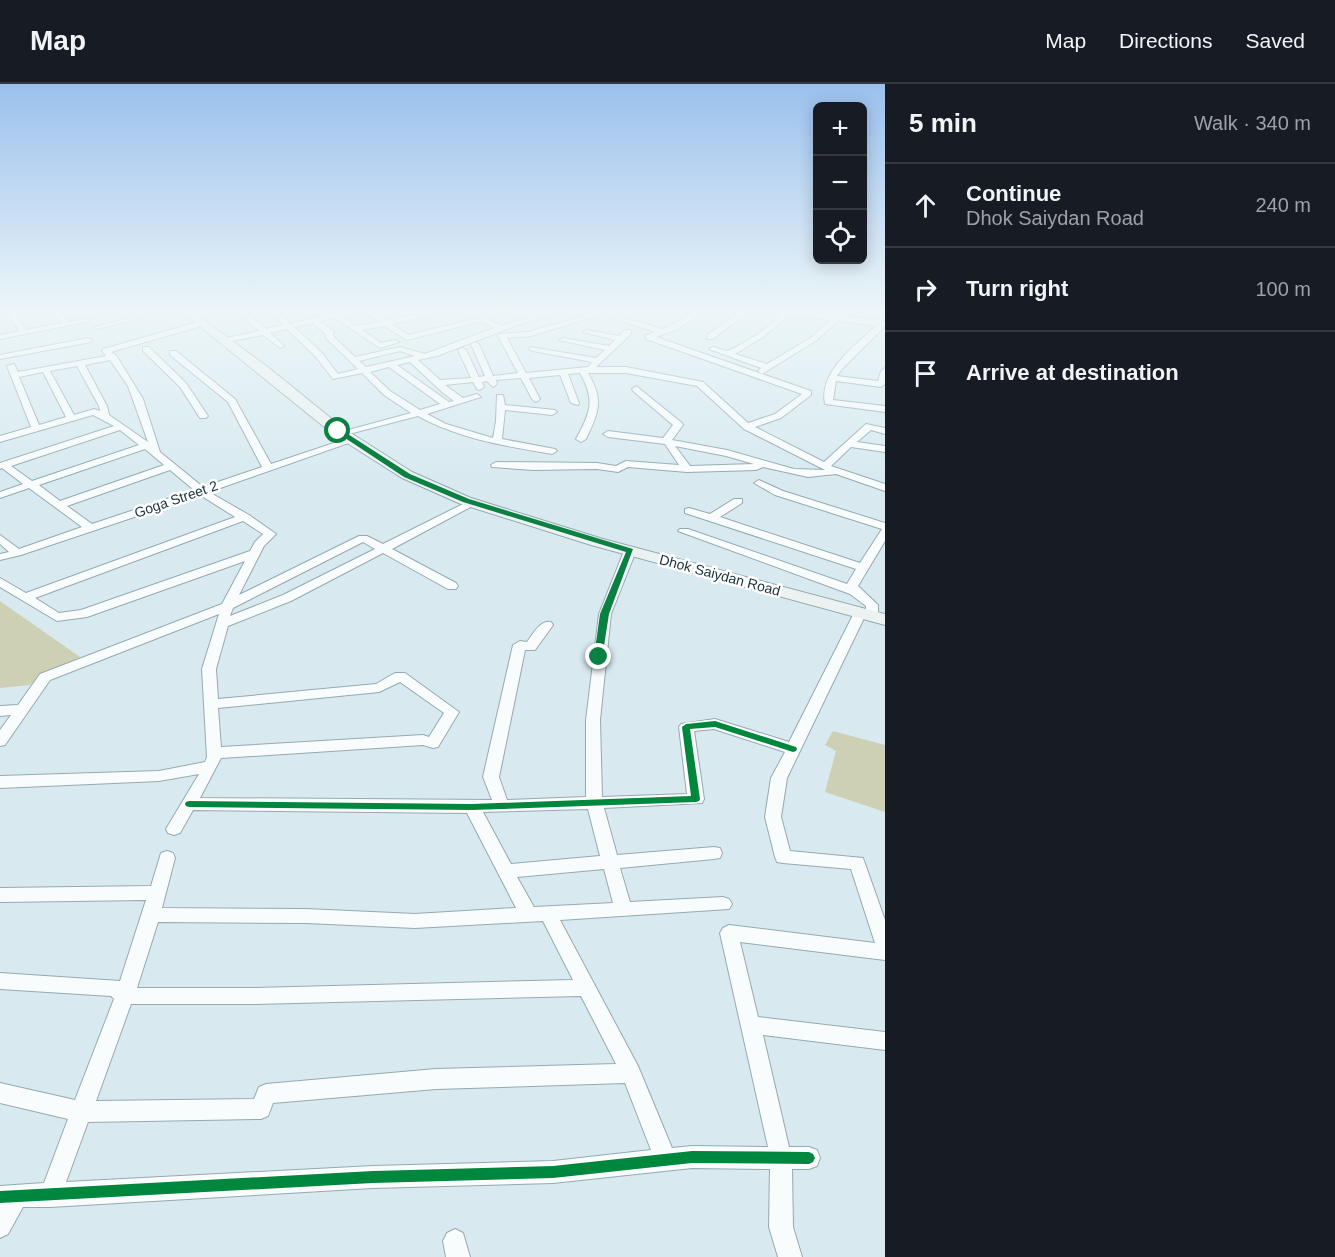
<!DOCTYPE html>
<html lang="en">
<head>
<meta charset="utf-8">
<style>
	:root { --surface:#171b24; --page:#242831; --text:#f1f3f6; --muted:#9ea1a6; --line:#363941 }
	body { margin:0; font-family:Arial,sans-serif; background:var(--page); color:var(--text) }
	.controls { position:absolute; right:18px; top:18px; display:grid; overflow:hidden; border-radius:9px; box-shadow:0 3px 15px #0003 }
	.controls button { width:54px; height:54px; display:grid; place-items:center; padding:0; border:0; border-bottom:2px solid var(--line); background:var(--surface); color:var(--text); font:30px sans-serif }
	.stop { position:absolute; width:18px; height:18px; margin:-14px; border:4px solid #0b8043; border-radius:50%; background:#fff }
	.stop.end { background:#0b8043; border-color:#fff; box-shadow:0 2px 6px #0008 }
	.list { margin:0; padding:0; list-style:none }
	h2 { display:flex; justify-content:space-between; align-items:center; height:78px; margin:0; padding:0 24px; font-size:26px }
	h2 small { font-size:20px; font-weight:400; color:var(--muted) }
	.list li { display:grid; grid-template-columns:39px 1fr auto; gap:18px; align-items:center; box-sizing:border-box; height:84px; padding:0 24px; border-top:2px solid var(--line) }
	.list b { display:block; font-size:22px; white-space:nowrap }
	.list p { margin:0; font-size:20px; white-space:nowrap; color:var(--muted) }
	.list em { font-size:20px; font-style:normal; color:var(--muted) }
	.icon { flex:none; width:33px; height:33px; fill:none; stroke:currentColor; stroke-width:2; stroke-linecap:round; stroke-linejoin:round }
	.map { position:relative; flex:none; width:885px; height:1173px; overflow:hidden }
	header { display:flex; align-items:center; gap:36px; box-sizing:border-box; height:84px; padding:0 30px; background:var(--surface); border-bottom:2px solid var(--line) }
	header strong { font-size:28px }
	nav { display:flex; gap:33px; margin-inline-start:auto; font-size:21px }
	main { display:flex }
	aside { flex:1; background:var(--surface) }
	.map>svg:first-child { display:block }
	.green { fill:#ced0b6 }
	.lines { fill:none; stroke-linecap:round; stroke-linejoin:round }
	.street-casing { stroke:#95a9af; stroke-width:2 }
	.secondary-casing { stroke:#95a9af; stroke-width:2 }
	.street { fill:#f9fcfd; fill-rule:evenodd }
	.secondary { fill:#ecf2f2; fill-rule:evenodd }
	.cycleway-casing { stroke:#fff; stroke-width:3 }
	.cycleway { fill:#00873e; fill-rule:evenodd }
	.route { fill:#0b8043 }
	.labels { text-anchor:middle; stroke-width:5; stroke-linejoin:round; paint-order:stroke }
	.far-street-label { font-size:14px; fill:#183138; stroke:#fff }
</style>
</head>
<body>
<header>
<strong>Map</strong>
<nav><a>Map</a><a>Directions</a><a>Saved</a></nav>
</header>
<main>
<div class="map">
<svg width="885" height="1173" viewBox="0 0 885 1173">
	<rect width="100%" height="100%" fill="#d8eaf0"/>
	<g class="green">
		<path d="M0,517L80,573L42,591L30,601L0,604Z"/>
		<path d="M833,647L885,661V728L825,708L836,667L825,661Z"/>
	</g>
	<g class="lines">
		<g class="street-casing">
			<g id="street">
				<path d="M8,228H15L26,246L62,239L54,228H60L69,238L87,235L91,237L0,255V251L19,247Z"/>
				<path d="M153,228H164L98,245L94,243Z"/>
				<path d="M239,228H246L266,245L283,241L271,228H278L290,240L337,228L356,242L379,238L366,228H373L386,236L431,228H444L392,240L408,251L483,233L501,242L547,228H558L520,240L437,272L418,276L440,296L471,294L458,266L462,264L466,266L479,293L485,292L471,260L475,258L479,260L493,292L518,289L498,252L499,250L528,248L599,228H609L531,252L507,254L526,289L588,283L592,278L533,267L529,265L530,263L596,274L605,266L559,256L563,254L609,262L615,256L583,248L587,246L619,252L625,246H631V250L596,283H626L703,298L748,339L775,330L802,310L646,255V251L655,248L613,234L617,232L663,245L696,228H703L678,245L656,253L811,307V311L781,334L755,343L824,378L866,340L885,344V350L871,346L857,358L885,362V368L851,363L831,382L885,400V407L836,390L808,393L763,383L756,386L687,388L628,383L618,388L597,385L533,386L492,383L491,381L496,378L597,379L616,382L626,377L679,381L665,360L608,353L603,350L608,347L663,354L673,341L633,307L632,305L636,302L682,339L683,341L672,356L727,366L794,385L825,386L744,345L697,302L626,289H588C604,316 599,328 586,355L581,358L576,355C590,329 596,317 580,289L568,290L579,319L578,321L571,319L560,291L529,294L540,315L536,318L532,315L521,294L496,296L497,300L493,303L487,297L482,298L484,303L480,306L477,305L473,298L445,301L463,314L477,310L481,313L427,330L446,340L493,354L496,337L497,311H503L505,321L555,326L557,328L552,331L505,326L502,355L555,365L557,367L552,370C505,362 460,355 418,332L341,352V348L411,329L384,311L362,289L333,295L316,273L287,245L270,249L284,262L280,264L263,251L222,259V255L259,247ZM335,234L380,264L399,258L395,256L381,259L362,246L384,242L407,256L482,237L494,244L425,270L400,263L355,273L333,252L334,248L320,237ZM313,239L326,250V254L358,285L338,290L322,269L294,243ZM400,267L415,272L366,283L359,277ZM410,278L442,308L454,317L449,318L397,281ZM389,283L440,320L420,326L390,307L370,288ZM675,362L726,372L754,380L690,382Z"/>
				<path d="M740,228H748L713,255H707V251Z"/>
				<path d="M785,228H793L763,253L735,270L767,280L812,253L835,231L842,233L817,256L762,290L758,287L761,284L709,265L713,263L728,267C749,257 768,244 785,228Z"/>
				<path d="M202,237L206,239L205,241L111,268L116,271L143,315L160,368L203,403L262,383L228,318L170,271V267H176L235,315L271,380L349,354L357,356L209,408L249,431L276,450L264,462L239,511L359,452H367L383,460L469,417L473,416L478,419L392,465L456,499L458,502L456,505H448L383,469L291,517L228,542L216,585L218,615L376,600L395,589H405L459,628L438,663L433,664L423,661L221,674L200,714L492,716L483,693L513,561L520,557L527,558C533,550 540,536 551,538L553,541L551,544L535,566H525L499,693L507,716L586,713V636L599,530L624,467L630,464L636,467L611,530L600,636L602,713L687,710L679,643L681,640L715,635L789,658L854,529L860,525L866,528V522L850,510L678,447L680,445H688L847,500L856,485L685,429V425L689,424L710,430L734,415H742V419L720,433L860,479L882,445L775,411L754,399L759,396L783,407L885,439V457L858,502L878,521V532L872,536L868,535L866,530L787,694L781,733L790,767L863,774L885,836V876L740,858L758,933L885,948V966L763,951L789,1063H809L817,1066L820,1074L817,1082L809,1085H792L793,1143L802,1173H778L769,1143L770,1085L692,1084L553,1099L373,1104L50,1123H23L8,1150L0,1154V1102L44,1099L68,1035L0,1019V999L75,1016L114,915L111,912L0,905V889L120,897L146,816L0,818V804L151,802L161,769L167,767L173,769L175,774L162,824L306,825L415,830L516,824L467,729L193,726L180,749L174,751L168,749L166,745L199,690L159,697L0,704V692L159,687L205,678L207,673L202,585L219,530L50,596L5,661L0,662V646L11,631L0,632V622L18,621L40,590L222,520L245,477L87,533L57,537L0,503V494L26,509L235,433L200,411L21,471L0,476V470L9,468L0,460V451L19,465L82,443L29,404L0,414V408L23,400L2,384L0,385V379L114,342L93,331L0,358V352L31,343L7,282L14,280L18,288L106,272L102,267L103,265ZM110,276L128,302L148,358L109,331L107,322L85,281ZM77,282L99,322L100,327L94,325L74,331L50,287ZM43,288L66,333L39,341L19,293ZM120,346L139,361L32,397L11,382ZM145,365L164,381L60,417L39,401ZM170,386L194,406L92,440L67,422ZM243,437L263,450L255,458L250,467L81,526L59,529L35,514ZM363,458L375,465L283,511L230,532L233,524ZM400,598L444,629L429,653L423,651L221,663L218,624L379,608ZM714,645L785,668L771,694L765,733L775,773L777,778L783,779L851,785L875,859L729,841L723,844L720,849L768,1063L692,1062L672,1064L638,982L560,836L729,825L732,820L729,815L723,813L630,818L620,784L714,775L720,774L722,769L720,764L714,763L617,771L604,724L702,719L704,715L694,647ZM588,725L600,772L511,780L483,728ZM604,785L613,819L534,823L517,793ZM543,837L573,896L252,904H137L158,838L306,839L415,844ZM581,912L616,980L436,985L266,1000L259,1003L254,1015L96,1017L131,920H252ZM625,999L651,1066L553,1077L373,1082L66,1098L88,1038L261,1035L268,1032L273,1019L436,1005Z"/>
				<path d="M880,238H885V242L843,284L837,292L878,297L881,287L885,284V300L881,303L836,297L833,316L885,322V328L825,320C818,286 859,259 880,238Z"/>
				<path d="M88,254L92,256L91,258L0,275V271Z"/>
				<path d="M143,263H149L186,299L208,332L206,334H200L180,303L143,267Z"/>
				<path d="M455,1145L463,1149L470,1173H446L443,1157L447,1149Z"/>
			</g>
		</g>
		<g class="secondary-casing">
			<g id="secondary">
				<path d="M182,228H193L269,284L343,344L412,388L471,414L603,455L885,530V541L591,461L461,420L402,394L333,350Z"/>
				<path d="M787,228H813L885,237V243L792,231Z"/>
			</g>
		</g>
		<use href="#street" class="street"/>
		<use href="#secondary" class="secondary"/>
		<g class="cycleway-casing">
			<g id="cycleway">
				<path d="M715,637L796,663L797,665L796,667L793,668L715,643L690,645L700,715L699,717L696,718L472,726L189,723L186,722L185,720L186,718L189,717L472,720L691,712L682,643L686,640Z"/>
				<path d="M692,1067L809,1068L813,1070L815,1074L813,1078L809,1080L692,1079L553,1094L373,1099L0,1119V1107L373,1087L553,1082Z"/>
			</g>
		</g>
		<use href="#cycleway" class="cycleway"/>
	</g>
	<linearGradient id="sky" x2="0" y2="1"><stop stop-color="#9ac0ed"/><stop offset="0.58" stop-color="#edf6f8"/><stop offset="1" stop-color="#edf6f8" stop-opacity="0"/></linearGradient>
	<rect width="885" height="392" fill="url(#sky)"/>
	<path class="route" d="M336,345H340L410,390L469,415L633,465L609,530L602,575L594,573L600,530L626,468L463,418L404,393L336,348Z"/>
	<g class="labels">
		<g class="far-street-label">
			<text transform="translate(176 415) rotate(-19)" y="5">Goga Street 2</text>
			<text transform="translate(720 491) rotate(15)" y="5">Dhok Saiydan Road</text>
		</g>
	</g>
</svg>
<div class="controls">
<button>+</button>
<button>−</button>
<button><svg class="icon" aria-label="locate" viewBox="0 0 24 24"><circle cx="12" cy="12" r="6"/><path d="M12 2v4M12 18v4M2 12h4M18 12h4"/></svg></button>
</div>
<div class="stop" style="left:338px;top:347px"></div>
<div class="stop end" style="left:599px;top:573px"></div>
</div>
<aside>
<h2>5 min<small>Walk · 340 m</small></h2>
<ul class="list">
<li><svg class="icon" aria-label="ahead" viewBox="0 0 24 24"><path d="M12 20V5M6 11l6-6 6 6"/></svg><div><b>Continue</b><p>Dhok Saiydan Road</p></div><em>240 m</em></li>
<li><svg class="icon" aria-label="right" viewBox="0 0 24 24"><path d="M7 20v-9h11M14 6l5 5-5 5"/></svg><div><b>Turn right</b></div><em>100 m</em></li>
<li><svg class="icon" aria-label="arrive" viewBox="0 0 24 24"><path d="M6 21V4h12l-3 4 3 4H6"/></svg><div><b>Arrive at destination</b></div></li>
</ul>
</aside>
</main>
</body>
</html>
